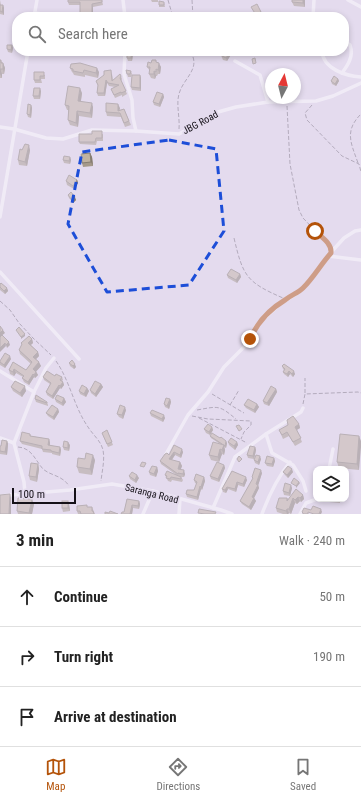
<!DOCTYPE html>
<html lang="en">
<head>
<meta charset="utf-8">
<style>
	:root { --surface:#fff; --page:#f2f2f2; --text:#222; --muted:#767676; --line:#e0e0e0; --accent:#b45309 }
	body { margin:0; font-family:"Roboto Condensed",sans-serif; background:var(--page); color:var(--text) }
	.controls { position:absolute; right:12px; bottom:12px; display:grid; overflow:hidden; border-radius:8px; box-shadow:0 2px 6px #0003 }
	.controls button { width:36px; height:36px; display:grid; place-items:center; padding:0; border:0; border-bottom:1px solid var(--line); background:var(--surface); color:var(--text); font:20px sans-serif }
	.compass { position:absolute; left:265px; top:68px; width:36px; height:36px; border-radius:50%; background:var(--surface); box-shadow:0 2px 6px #0003; rotate:7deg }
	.scale { position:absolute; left:12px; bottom:10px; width:64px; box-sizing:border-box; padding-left:4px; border:2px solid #151118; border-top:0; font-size:11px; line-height:14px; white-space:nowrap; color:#151118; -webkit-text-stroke:3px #e4dbee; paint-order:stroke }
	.stop { position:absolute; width:12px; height:12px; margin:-9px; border:3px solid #b45309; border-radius:50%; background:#fff }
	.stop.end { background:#b45309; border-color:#fff; box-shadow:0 1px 4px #0008 }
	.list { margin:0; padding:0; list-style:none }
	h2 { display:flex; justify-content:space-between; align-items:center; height:52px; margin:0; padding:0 16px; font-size:17px }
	h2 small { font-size:13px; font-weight:400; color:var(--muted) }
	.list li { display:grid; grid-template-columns:26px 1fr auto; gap:12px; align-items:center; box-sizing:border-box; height:60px; padding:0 16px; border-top:1px solid var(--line) }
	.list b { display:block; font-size:15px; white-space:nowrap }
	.list em { font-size:13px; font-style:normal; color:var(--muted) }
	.icon { flex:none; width:22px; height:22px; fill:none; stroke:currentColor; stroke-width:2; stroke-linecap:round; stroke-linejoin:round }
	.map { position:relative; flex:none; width:361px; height:514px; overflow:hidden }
	.search { position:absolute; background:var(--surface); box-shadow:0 2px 6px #0003; left:12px; right:12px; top:12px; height:44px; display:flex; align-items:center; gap:10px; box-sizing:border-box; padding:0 14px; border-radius:16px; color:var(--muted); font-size:15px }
	.sheet { height:232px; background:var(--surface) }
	nav { display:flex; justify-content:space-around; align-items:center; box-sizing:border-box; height:56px; border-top:1px solid var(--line); background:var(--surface); font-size:11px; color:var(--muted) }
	nav a { display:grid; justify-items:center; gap:2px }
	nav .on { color:var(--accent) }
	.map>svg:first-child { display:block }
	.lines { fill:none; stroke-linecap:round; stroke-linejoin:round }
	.path { stroke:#79727f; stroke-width:1; stroke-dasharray:4 2; stroke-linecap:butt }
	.minor { stroke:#fff; stroke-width:3.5 }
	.wall { fill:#a5998a }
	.shaded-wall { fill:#867d71 }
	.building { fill:#c0b2a1; stroke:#867d71 }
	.route { stroke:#b45309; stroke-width:5 }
	.marked { fill:none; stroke:#1d4ed8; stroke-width:3; stroke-dasharray:8 5; stroke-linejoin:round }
	.labels { text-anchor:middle; stroke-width:3.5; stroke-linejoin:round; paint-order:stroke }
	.street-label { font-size:10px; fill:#151118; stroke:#e4dbee }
</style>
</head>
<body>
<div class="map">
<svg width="361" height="514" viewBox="0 0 361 514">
	<rect width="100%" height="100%" fill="#e4dbee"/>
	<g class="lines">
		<g class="path">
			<path d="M168,0L173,17"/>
			<path d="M192,0L193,17"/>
			<path d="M312,105L305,113L307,120L342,156L359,164L361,172"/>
			<path d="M287,106L290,164L299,210L303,218L331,247"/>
			<path d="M179,129C180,118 176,104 179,94C183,78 202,69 190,51"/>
			<path d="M358,163C351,143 344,131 361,114"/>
			<path d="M234,238C243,276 246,282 283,298"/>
			<path d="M0,301L10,310L19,323L33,338L51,355"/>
			<path d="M56,361C70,381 74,407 88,427C93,435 101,441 103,450C105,460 102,471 101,481"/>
			<path d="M305,393V378"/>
			<path d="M212,394L244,413"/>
			<path d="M303,404L305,394L358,392L361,393"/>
			<path d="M230,405L239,390"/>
			<path d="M197,410C219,406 219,405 236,419"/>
			<path d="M192,416L208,419L251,421V425L244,432L241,439"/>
			<path d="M199,418L247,443"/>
			<path d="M18,447C32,448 35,460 43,469C51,476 62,475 69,486"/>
		</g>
		<g class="minor">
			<path d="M123,0L125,17"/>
			<path d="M348,0L361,7"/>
			<path d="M35,13L62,17"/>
			<path d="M34,17L37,0"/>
			<path d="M313,17L314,0"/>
			<path d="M125,51L124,74L132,100L133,118L136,131"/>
			<path d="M322,51C323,69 346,76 361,77"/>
			<path d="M235,61L260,75L268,102"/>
			<path d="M342,73C348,65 354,56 350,45L344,41"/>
			<path d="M0,127L14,129L46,138L63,139L92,130L136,131L179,134L218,112L236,107L268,102L316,101L333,96L361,83"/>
			<path d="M0,217L28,51"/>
			<path d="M328,256L361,260"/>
			<path d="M0,272L79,359"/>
			<path d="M0,371L34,392"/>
			<path d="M266,434L272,453L293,465L303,481L306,491"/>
			<path d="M0,438L14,443"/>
			<path d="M166,454L188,415L208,392L224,367L245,346L256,326L280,304L296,294L305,286L334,249L344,238L355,231L361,230"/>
			<path d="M329,469L333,449"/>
			<path d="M25,494L24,482L14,443L34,392L46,368L54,358"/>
			<path d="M0,496L70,490L112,484L153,491L221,510L232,514"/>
			<path d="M213,508L235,457L266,434L301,412L303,408"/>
			<path d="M143,514L153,491"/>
			<path d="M179,514L180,499"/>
			<path d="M262,514C269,495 277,478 290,462"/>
			<path d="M300,514L306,503L317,499"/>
		</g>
	</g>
	<g class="wall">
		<path d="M0,0L1,5H3L4,8V15L0,14Z"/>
		<path d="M102,0L103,5L93,7V16H81L80,13V5H69L68,2Z"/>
		<path d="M151,0H158V2H152Z"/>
		<path d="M305,0V7L294,6L292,2Z"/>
		<path d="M164,2L165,7H159V5Z"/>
		<path d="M12,45L13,48L12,53L8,52L7,49Z"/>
		<path d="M132,51L133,54L132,61H128L127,58Z"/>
		<path d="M221,51H231L232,53L227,61L223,60L220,53Z"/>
		<path d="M0,60L3,63L5,68L4,74H2V78H0Z"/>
		<path d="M156,60V62L161,67L160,74H158L157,76H156L155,79L151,78L149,74L150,71L147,67L151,63Z"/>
		<path d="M70,68L99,72L98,78L85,75V77L74,75L73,73L72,72Z"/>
		<path d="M126,70L131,71L132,74L131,77H128Z"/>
		<path d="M34,72L45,75V79H41L42,83H35L34,80Z"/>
		<path d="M112,74L113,80L121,76L122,79L121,81L127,94L122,97V95L115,98L111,89L115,87L109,86L107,83L105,96H98L97,93L98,86L96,81Z"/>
		<path d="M140,75L141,78V91L132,90L131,87Z"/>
		<path d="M338,79L339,81L336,86L332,84L331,81Z"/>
		<path d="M41,91L40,99H34L33,96Z"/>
		<path d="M82,93L81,101L93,107L92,118L79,116L78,127L70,125L68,120V110H67L65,105Z"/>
		<path d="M163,94L164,97L160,107L154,105L153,102Z"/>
		<path d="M31,105L32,108L31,118L28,117L27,114Z"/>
		<path d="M120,108L119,110L124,109L131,125L125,127L121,117L107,116L106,112Z"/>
		<path d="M103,134V141H97L96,145L80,144L79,142Z"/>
		<path d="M22,150H30L27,166L19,165L18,160Z"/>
		<path d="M90,153L92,157L93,166L83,167L82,163Z"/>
		<path d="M70,157L71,160L70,164L64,163L63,160Z"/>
		<path d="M77,180L78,183L74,189L67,185L66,181Z"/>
		<path d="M68,195L76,200L73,203L69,198Z"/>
		<path d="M240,274L241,277L237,283L228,278L227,275Z"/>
		<path d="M0,284L7,288L8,291L5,294L0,290Z"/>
		<path d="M32,339L33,343L31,345L38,352L39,356L36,359L41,366L36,371L38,375L35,378L34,377L29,385L24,382L22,378L23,377L16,373L14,376L10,374L9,370L13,362L26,370L31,364L20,354L19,350L22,345L21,343Z"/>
		<path d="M11,359L5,368L0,365V361Z"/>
		<path d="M69,363L76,367L74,369L70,366Z"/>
		<path d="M282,366L295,374L293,377L290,374L288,377L284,374L283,372L284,370L283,369Z"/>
		<path d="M55,376L62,377L63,380L62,381L63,382L64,385L61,389L60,388L53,399L47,395L46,392L50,384L44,380L43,377Z"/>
		<path d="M101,384L103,387L96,397L91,393L90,390Z"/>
		<path d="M11,387L26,391L22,397L13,391Z"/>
		<path d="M87,388L89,391L86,397L80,394L79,391Z"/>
		<path d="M276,389L277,392L269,406L264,404L263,401Z"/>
		<path d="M64,398L66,402L63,406L56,402L55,399Z"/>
		<path d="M35,399L47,402L48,405V406L36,402Z"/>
		<path d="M170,399L171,402L169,409L165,407L164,404Z"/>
		<path d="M257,404L259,407L255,413L246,408L244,405Z"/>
		<path d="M58,409L59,412L54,420L48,416L46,413Z"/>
		<path d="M126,410L123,419L119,417L117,414Z"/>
		<path d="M150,413L165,418L163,422L151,416Z"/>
		<path d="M299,424L300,428L297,430L302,442L295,446L289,436L283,439L279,430Z"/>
		<path d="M212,427L213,430L210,435L206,433L204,429Z"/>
		<path d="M107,430L113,445L108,447L102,433Z"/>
		<path d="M30,434L31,436L49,439L50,443V446L60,447L61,450L60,456L52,454V453L43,452L42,449L22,444L20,441Z"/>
		<path d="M210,436L227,443L226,448L224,447L225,450L224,455L222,454L219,462L211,460L209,455L220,444L211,438Z"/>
		<path d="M359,436V470L339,468L337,462Z"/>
		<path d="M7,441L8,444L7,455L0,454V455V446H1Z"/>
		<path d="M228,442H237L238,445L235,450L229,445Z"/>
		<path d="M70,445L69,451L64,450L63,447Z"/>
		<path d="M174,445L183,452L181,458L175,455L172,460L180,462L182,466L180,470L185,474L184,477H181L183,480L182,482L172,480L171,482L168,481L165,475L175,474L161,464L160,461L169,455Z"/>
		<path d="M255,447L256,450L254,459L248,458L247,455Z"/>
		<path d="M274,458L275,461L273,467L267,466L265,463Z"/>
		<path d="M261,459L259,465L255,463L254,460Z"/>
		<path d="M95,460L92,475L79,473L77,467Z"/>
		<path d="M38,464L39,469L37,482L30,480L29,476Z"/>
		<path d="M224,465L225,468L219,482L211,479L210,476Z"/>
		<path d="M157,467L158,471L156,477L150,475L149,472Z"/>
		<path d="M232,471L247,480L244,487L238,485L236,492L228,489L226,493L223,492L222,489Z"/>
		<path d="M283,472H293L288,478L285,475Z"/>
		<path d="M262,473L258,485L259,488L254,498L256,501L251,510L242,504L240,501L253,479L252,477Z"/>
		<path d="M129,476L139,478L136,483L130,479Z"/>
		<path d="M204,477L205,481L202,490L201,489L198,500L187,497L186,494L194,490L197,484L195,483L194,480Z"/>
		<path d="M292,488L290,496L284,495L283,491Z"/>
		<path d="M303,495L304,499L301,502L300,501L297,504L295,503L291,514L289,513L288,514H283L277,512L276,508L287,498L288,499Z"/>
		<path d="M127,499L139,501L140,504L139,509L133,508L132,514H121L124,512Z"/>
		<path d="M328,499H340V503L329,502Z"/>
		<path d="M34,504L32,514H18L17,511Z"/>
		<path d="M69,504L70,511L63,512L62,508Z"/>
		<path d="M87,505V507H92L95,514H78L77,511Z"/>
	</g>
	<g class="shaded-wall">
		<path d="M303,0H305V7L303,3Z"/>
		<path d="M92,4L93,7V16L92,13Z"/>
		<path d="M3,5L4,8V15L2,12Z"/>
		<path d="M261,12L262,15L259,17H257L256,15Z"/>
		<path d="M12,45L13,48L12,53L11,50Z"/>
		<path d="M132,51L133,54L132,61L131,58Z"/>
		<path d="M230,51H231L232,53L227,61L226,58Z"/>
		<path d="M3,63L5,68L4,74L3,69Z"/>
		<path d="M159,63L161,67L160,74L158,70Z"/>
		<path d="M97,68L99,72L98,78L96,73Z"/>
		<path d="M0,69L2,74V78L0,74Z"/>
		<path d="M154,71L156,76L155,79L154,74Z"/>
		<path d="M140,75L141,78V91L140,88Z"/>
		<path d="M338,79L339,81L336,86L335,84Z"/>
		<path d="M106,80L107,83L105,96L104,93Z"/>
		<path d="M40,88L41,91L40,99L39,96Z"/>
		<path d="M80,88L82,93L80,106L78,101Z"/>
		<path d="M163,94L164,97L160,107L159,104Z"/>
		<path d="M92,103L93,107L92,118L90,113Z"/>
		<path d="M118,104L120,108L119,113L118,111Z"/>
		<path d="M31,105L32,108L31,118L30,115Z"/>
		<path d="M77,111L79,116L78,127L76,123Z"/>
		<path d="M29,145L30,150L27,166L25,162Z"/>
		<path d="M90,153L92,157L93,166L91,162Z"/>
		<path d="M70,157L71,160L70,164L69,161Z"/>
		<path d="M77,180L78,183L74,189L73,186Z"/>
		<path d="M75,197L76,200L73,203L72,200Z"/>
		<path d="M240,274L241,277L237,283L236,280Z"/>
		<path d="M7,288L8,291L5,294L4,291Z"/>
		<path d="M3,330L5,333L0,337V333Z"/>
		<path d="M25,334V336L21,339V337Z"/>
		<path d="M32,339L33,343L29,346L28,343Z"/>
		<path d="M9,342L10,345L7,348L6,345Z"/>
		<path d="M5,343L6,346L0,352V348Z"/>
		<path d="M38,352L39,356L34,361L33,357Z"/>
		<path d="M10,356L11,359L5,368L4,365Z"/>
		<path d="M39,362L41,366L35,373L33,369Z"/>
		<path d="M75,364L76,367L74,369L73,366Z"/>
		<path d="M14,369L16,373L14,376L13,372Z"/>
		<path d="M289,371L290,374L288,377L287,374Z"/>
		<path d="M294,371L295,374L293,377L292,374Z"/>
		<path d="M36,372L38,375L35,378L34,375Z"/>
		<path d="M33,374L34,377L29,385L28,382Z"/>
		<path d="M63,382L64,385L61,389L60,386Z"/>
		<path d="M101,384L103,387L96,397L95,394Z"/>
		<path d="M59,385L60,388L53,399L52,396Z"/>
		<path d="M25,386L26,391L22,397L20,393Z"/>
		<path d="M87,388L89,391L86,397L84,394Z"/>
		<path d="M276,389L277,392L269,406L267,403Z"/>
		<path d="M64,398L66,402L63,406L62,403Z"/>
		<path d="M170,399L171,402L169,409L167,406Z"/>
		<path d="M257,404L259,407L255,413L254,410Z"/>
		<path d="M125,407L126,410L123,419L122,415Z"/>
		<path d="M58,409L59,412L54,420L53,417Z"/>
		<path d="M164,415L165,418L163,422L162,419Z"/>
		<path d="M299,424L300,428L296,430L295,427Z"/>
		<path d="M212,427L213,430L210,435L209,432Z"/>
		<path d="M359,436L361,441V447L359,470L357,464Z"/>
		<path d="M49,439L50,443L49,449L48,445Z"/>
		<path d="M7,441L8,444L7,455L5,452Z"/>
		<path d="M226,441L227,443L226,448L225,446Z"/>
		<path d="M68,442L70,445L69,451L68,448Z"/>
		<path d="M237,442L238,445L235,450L234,446Z"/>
		<path d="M224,445L225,450L224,455L222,450Z"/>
		<path d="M60,447L61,450L60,456L59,453Z"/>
		<path d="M255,447L256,450L254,459L253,456Z"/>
		<path d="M182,449L183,452L181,458L180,455Z"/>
		<path d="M220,449L222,454L219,462L218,457Z"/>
		<path d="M174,452L175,455L170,462L169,459Z"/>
		<path d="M93,455L95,460L92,475L90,469Z"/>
		<path d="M260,456L261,459L259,465L258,462Z"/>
		<path d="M274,458L275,461L273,467L272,464Z"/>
		<path d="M180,462L182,466L180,472L178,469Z"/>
		<path d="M38,464L39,469L37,482L36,477Z"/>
		<path d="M224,465L225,468L219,482L218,479Z"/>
		<path d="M157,467L158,471L156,477L154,474Z"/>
		<path d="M292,469L293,472L288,478L287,475Z"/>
		<path d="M184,470L185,474L184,477L183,474Z"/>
		<path d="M261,470L262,473L258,486V485L259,488L253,500L252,497Z"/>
		<path d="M137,475L139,478L136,483L135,480Z"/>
		<path d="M204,477L205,481L202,490L201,487Z"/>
		<path d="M246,477L247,480L244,487L243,484Z"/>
		<path d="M237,482L238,485L236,492L235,489Z"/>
		<path d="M299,482L300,483L296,488V486Z"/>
		<path d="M291,485L292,488L290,496L289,493Z"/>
		<path d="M200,486L201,489L198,500L197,497Z"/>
		<path d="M227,487L228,489L226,493L225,490Z"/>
		<path d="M10,494L11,498V514H9Z"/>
		<path d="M303,495L304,499L301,502L300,498Z"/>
		<path d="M298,497L300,501L297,504L295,500Z"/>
		<path d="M254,498L256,501L251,510L249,507Z"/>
		<path d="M293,498L295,503L291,514L289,509Z"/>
		<path d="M32,499L34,504L32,514H30L29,513Z"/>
		<path d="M68,501L69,504L70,511L68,508Z"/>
		<path d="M139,501L140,504L139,509L138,506Z"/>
		<path d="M132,505L133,508L132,514H130Z"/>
		<path d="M287,509L289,513L288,514H287L286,511Z"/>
		<path d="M321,509L322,512L321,514H319Z"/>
	</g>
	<g class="building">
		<path d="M68,0H102V2L92,4V13H80V2H68Z"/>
		<path d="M292,0H303V3L292,2Z"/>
		<path d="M159,1L164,2V5H159Z"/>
		<path d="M257,4L261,12L256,15L251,7Z"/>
		<path d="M0,5H3L2,12L0,11Z"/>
		<path d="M7,45H12L11,50L7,49Z"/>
		<path d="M127,51H132L131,58H127Z"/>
		<path d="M221,51H231L226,58L222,56L223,54L220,53Z"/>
		<path d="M255,58L256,63L253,64L252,59Z"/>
		<path d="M0,60H1V63H3V69H0V72Z"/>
		<path d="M152,60H156V62L159,63L158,70L156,69V72L154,71V74H149L150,67H147L148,62L151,63Z"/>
		<path d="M80,63L97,68L96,73L84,70L83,73L73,71V69L70,68L71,64Z"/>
		<path d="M111,70L112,81L120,74L121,76L120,78L126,91L121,93V92L114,95L111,89L119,85L108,83L106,80L104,93H97L98,85L96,81L104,75V71Z"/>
		<path d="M126,70L131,71L130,74H127Z"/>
		<path d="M34,72H44V76H40V80H34Z"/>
		<path d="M132,75H140V88L131,87Z"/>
		<path d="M334,76L338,79L335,84L331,81Z"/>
		<path d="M68,86L80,88L78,101L92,103L90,113L77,111L76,123L68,120L69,106L65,105Z"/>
		<path d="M34,88H40L39,96H33Z"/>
		<path d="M157,92L163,94L159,104L153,102Z"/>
		<path d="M106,103L118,104V111L124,109L129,121L124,123L120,113L106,112Z"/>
		<path d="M28,104L31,105L30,115L27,114Z"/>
		<path d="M92,131H102V138H96L95,142H79V134H92Z"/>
		<path d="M25,144L29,145L25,162L18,160L20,149L22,150Z"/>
		<path d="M90,153L91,162L82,163L81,154Z"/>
		<path d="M64,156L70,157L69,161L63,160Z"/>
		<path d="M69,175L77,180L73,186L66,181Z"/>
		<path d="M71,192L75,197L72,200L68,195Z"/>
		<path d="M231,269L240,274L236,280L227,275Z"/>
		<path d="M1,283L7,288L4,291L0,287V284Z"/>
		<path d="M0,326L3,330L0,333Z"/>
		<path d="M19,327L25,334L21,337L16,330Z"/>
		<path d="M2,335L9,342L6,345L5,343L0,348V337Z"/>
		<path d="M29,336L32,339L28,343L38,352L33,357L39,362L33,369L36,372L34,375L33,374L28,382L22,378L24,376L14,369L13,372L9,370L13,362L26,370L32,362L19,350L22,344L21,343Z"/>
		<path d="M5,353L10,356L4,365L0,362V361Z"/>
		<path d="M72,360L75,364L73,366L69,363Z"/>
		<path d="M284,364L294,371L292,374L289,371L287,374L283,372L285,369L282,366Z"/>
		<path d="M47,371L55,376L56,374L62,377L60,380L63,382L60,386L59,385L52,396L46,392L51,383L43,377Z"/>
		<path d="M15,381L25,386L20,393L11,387Z"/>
		<path d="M95,381L101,384L95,394L90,390Z"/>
		<path d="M82,385L87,388L84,394L79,391Z"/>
		<path d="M271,386L276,389L267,403L263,401Z"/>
		<path d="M36,395L47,402V403L35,399Z"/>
		<path d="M57,395L64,398L62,403L55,399Z"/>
		<path d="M166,398L170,399L167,406L164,404Z"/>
		<path d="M248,399L257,404L254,410L244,405Z"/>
		<path d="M52,405L58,409L53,417L46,413Z"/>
		<path d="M120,405L125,407L122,415L117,414Z"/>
		<path d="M152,410L164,415L162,419L150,413Z"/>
		<path d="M293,416L299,424L295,427L301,438L293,442L287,432L282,435L279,430L288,425L287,420Z"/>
		<path d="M208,424L212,427L209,432L204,429Z"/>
		<path d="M239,425L242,429L239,431L236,426Z"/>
		<path d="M107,430L112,442L107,444L102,433Z"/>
		<path d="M22,432L30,434V436L49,439L48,445L60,447L59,453L51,451V450L42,449V446L20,441Z"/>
		<path d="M212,433L220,438L221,437L226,441L225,446L210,436Z"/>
		<path d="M340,434L359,436L357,464L337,462Z"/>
		<path d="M231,438L237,442L234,446L228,442Z"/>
		<path d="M2,440L7,441L5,452L0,451V446H1Z"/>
		<path d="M64,441L68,442V448L63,447Z"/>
		<path d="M213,442L224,445L222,450L220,449L218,457L209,455Z"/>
		<path d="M174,445L182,449L180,455L174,452L169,459L180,462L178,469L184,470L183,474L178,473V474L160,461L165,454L167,453L169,455Z"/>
		<path d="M250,446L255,447L253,456L247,455Z"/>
		<path d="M86,453L93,455L90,469L77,467L78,458L85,459Z"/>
		<path d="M256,455L260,456L258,462L254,460Z"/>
		<path d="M239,456L242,459L239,462L237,459Z"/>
		<path d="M267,456L274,458L272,464L265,463Z"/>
		<path d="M142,462L146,463L144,467L140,466Z"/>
		<path d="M217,462L224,465L218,479L210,476Z"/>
		<path d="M31,463L38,464L36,477L29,476Z"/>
		<path d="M152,466L157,467L154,474L149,472Z"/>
		<path d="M288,466L292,469L287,475L283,472Z"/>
		<path d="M255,468L261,470L256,484L258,485L252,497L254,498L249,507L240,501L253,478L252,477Z"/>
		<path d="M167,471L181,477V479L171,477L170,479L166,478L167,476L165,475Z"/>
		<path d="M232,471L246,477L243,484L237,482L235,489L227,487L225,490L222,489Z"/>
		<path d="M132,472L137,475L135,480L129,476Z"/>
		<path d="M196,474L204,477L201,487L200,486L197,497L186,494L187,490H194L197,482L194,480Z"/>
		<path d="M294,478L299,482L296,486L291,483Z"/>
		<path d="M285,483L291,485L289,493L283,491Z"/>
		<path d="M296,489L303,495L300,498L298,497L295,500L293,498L289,509H287L286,511L276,508L279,498H287V501Z"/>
		<path d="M10,494L9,514H0V495Z"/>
		<path d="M18,498L32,499L29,513L17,511Z"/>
		<path d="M127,499L139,501L138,506L132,505L130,514H121L122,512H124Z"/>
		<rect x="62" y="501" width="6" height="7"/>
		<path d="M87,505V507H92V511H93L94,514H81L80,511H77V506Z"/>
		<path d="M313,506L321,509L319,514H314L308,512V514H303V513L302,512L304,508L311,510Z"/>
		<path d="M199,509L216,512L215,514H205L198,513Z"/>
		<path d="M110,511L118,514H105V512L109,513Z"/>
	</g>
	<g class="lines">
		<path class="route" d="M250,339C257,323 270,309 285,300C291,295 298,293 303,288C314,277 321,264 331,253C332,243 321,237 315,231"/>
	</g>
	<path d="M0 0H361V514H0ZM169,140L216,149L224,231L189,285L107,292L68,224L82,152Z" fill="#e4dbee" fill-opacity=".55" fill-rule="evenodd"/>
	<path class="marked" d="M169,140L216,149L224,231L189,285L107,292L68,224L82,152Z"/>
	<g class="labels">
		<g class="street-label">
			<text transform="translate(200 122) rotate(-28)" y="4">JBG Road</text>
			<text transform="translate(152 493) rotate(14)" y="4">Saranga Road</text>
		</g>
	</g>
</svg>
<div class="controls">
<button><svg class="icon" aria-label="layers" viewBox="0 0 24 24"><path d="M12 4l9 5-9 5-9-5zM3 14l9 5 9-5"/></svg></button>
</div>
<svg class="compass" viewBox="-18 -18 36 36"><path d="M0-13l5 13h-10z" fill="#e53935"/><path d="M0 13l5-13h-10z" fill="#767676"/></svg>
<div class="scale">100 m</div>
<div class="stop" style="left:315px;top:231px"></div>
<div class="stop end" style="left:250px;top:339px"></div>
<div class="search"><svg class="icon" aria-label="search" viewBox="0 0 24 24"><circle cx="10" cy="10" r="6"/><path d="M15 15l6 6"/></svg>Search here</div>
</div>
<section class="sheet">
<h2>3 min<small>Walk · 240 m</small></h2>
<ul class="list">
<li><svg class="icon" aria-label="ahead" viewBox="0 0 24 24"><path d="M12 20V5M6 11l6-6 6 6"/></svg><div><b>Continue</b></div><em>50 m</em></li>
<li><svg class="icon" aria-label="right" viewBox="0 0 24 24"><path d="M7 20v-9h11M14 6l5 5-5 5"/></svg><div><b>Turn right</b></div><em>190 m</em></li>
<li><svg class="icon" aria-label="arrive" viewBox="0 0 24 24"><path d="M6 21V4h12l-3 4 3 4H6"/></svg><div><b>Arrive at destination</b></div></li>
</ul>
</section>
<nav>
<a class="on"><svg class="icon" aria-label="map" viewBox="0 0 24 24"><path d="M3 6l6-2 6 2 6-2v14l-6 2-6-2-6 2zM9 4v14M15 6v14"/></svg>Map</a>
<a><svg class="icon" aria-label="directions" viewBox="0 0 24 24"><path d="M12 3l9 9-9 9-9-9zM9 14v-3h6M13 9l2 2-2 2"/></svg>Directions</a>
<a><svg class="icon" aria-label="saved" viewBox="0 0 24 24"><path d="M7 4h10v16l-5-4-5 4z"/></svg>Saved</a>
</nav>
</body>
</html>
